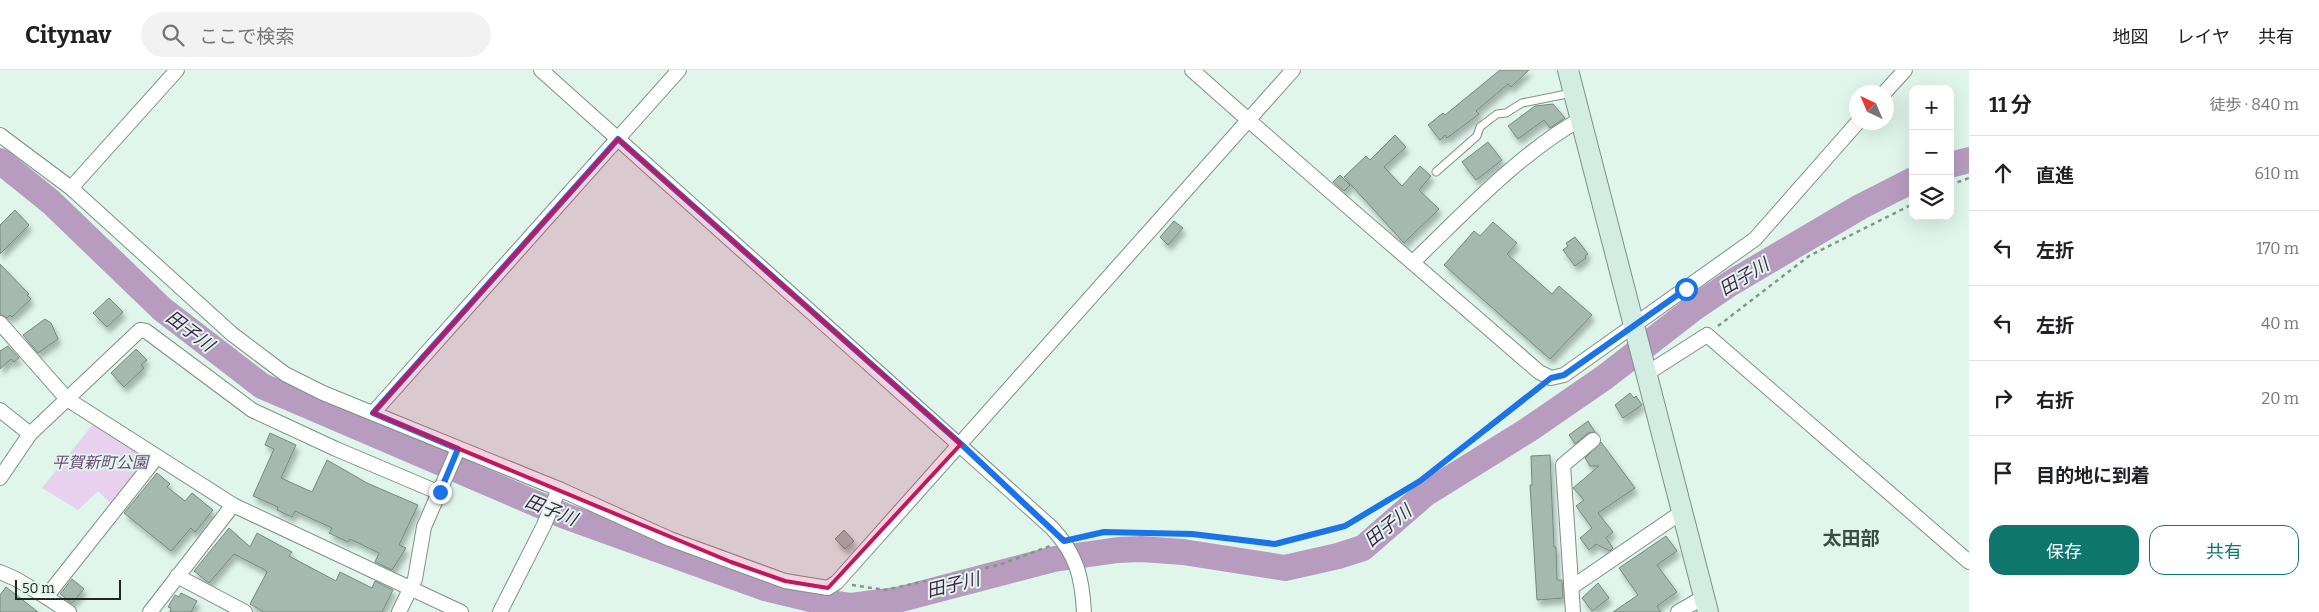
<!DOCTYPE html>
<html lang="ja">
<head>
<meta charset="utf-8">
<style>
	:root { --surface:#fff; --page:#f2f2f2; --text:#202124; --muted:#757577; --line:#e0e0e0; --accent:#0f766e }
	body { margin:0; font-family:Bitter,"Noto Sans JP",serif; background:var(--page); color:var(--text) }
	.controls { position:absolute; right:15px; top:15px; display:grid; overflow:hidden; border-radius:10px; box-shadow:0 5px 20px #0002 }
	.controls button { width:45px; height:45px; display:grid; place-items:center; padding:0; border:0; border-bottom:1px solid var(--line); background:var(--surface); color:var(--text); font:25px sans-serif }
	.compass { position:absolute; left:1849px; top:15px; width:45px; height:45px; border-radius:50%; background:var(--surface); box-shadow:0 5px 20px #0002; rotate:316deg }
	.scale { position:absolute; left:15px; bottom:12px; width:106px; box-sizing:border-box; padding-left:5px; border:2px solid #1f2723; border-top:0; font-size:14px; line-height:18px; white-space:nowrap; color:#1f2723; -webkit-text-stroke:4px #e0f6eb; paint-order:stroke }
	.stop { position:absolute; width:15px; height:15px; margin:-11px; border:4px solid #1a73e8; border-radius:50%; background:#fff }
	.stop.end { background:#1a73e8; border-color:#fff; box-shadow:0 1px 5px #0008 }
	.list { margin:0; padding:0; list-style:none }
	h2 { display:flex; justify-content:space-between; align-items:center; height:65px; margin:0; padding:0 20px; font-size:21px }
	h2 small { font-size:16px; font-weight:400; color:var(--muted) }
	.list li { display:grid; grid-template-columns:32px 1fr auto; gap:15px; align-items:center; box-sizing:border-box; height:75px; padding:0 20px; border-top:1px solid var(--line) }
	.list b { display:block; font-size:19px; white-space:nowrap }
	.list em { font-size:16px; font-style:normal; color:var(--muted) }
	.actions { display:flex; gap:10px; padding:15px 20px }
	.actions a { flex:1; padding:11px 0; border:1px solid var(--accent); border-radius:15px; text-align:center; font-size:18px; color:var(--accent) }
	.actions .main { background:var(--accent); color:#fff }
	.icon { flex:none; width:28px; height:28px; fill:none; stroke:currentColor; stroke-width:2; stroke-linecap:round; stroke-linejoin:round }
	.map { position:relative; flex:none; width:1969px; height:542px; overflow:hidden }
	header { display:flex; align-items:center; gap:30px; box-sizing:border-box; height:70px; padding:0 25px; background:var(--surface); border-bottom:1px solid var(--line) }
	header strong { font-size:24px }
	nav { display:flex; gap:28px; margin-inline-start:auto; font-size:18px }
	.search { width:350px; height:45px; background:var(--page); display:flex; align-items:center; gap:12px; box-sizing:border-box; padding:0 18px; border-radius:28px; color:var(--muted); font-size:19px }
	main { display:flex }
	aside { flex:1; background:var(--surface) }
	.map>svg:first-child { display:block }
	.green { fill:#e7d1ee }
	.lines { fill:none; stroke-linecap:round; stroke-linejoin:round }
	.river { stroke:#b79cc0; stroke-width:26 }
	.building { fill:#a5b9af; stroke:#76897f; filter:url(#shadow) }
	.lane-casing { stroke:#7d9086; stroke-width:9 }
	.street-casing { stroke:#7d9086; stroke-width:16 }
	.secondary-casing { stroke:#7d9086; stroke-width:22 }
	.path { stroke:#85958d; stroke-width:2.5; stroke-dasharray:4 4; stroke-linecap:butt }
	.lane { stroke:#fff; stroke-width:7 }
	.street { stroke:#fff; stroke-width:14 }
	.secondary { stroke:#d2eee2; stroke-width:20 }
	.route { stroke:#1a73e8; stroke-width:6 }
	.marked { fill:#c2185b; fill-opacity:0.2; stroke:#c2185b; stroke-width:4; stroke-linejoin:round }
	.labels { text-anchor:middle; stroke-width:4; stroke-linejoin:round; paint-order:stroke }
	.park-label { font-size:16px; font-style:italic; fill:#6d4778; stroke:#e0f6eb }
	.water-label { font-size:18px; font-style:italic; fill:#441f4e; stroke:#e0f6eb }
	.quarter-label { font-size:19px; font-weight:bold; fill:#3b4d45; stroke:#e0f6eb }
</style>
</head>
<body>
<header>
<strong>Citynav</strong>
<div class="search"><svg class="icon" aria-label="search" viewBox="0 0 24 24"><circle cx="10" cy="10" r="6"/><path d="M15 15l6 6"/></svg>ここで検索</div>
<nav><a>地図</a><a>レイヤ</a><a>共有</a></nav>
</header>
<main>
<div class="map">
<svg width="1969" height="542" viewBox="0 0 1969 542">
	<defs>
		<filter id="shadow"><feDropShadow dx="3" dy="5.5" stdDeviation="2.5" flood-color="#0004"/></filter>
	</defs>
	<rect width="100%" height="100%" fill="#e0f6eb"/>
	<path class="green" d="M94,353L140,384L143,393L111,434L98,421L78,440L42,418Z"/>
	<g class="lines">
		<g class="river">
			<path d="M0,91L51,132L162,239L262,316L565,446L765,518L819,531L851,536L897,530L1054,489L1118,480L1141,479L1183,482L1285,498L1338,486L1363,478L1425,424L1528,360L1605,307L1694,238L1731,213L1860,137L1913,110"/>
			<path d="M1950,95L1969,90"/>
		</g>
	</g>
	<g class="building">
		<path d="M1500,0H1529L1511,17L1508,14L1476,41L1479,44L1466,54L1447,68L1445,65L1440,70L1428,55L1443,43L1445,45Z"/>
		<path d="M1553,34L1565,48L1550,58L1544,50L1518,69L1508,56L1535,36Z"/>
		<path d="M1395,65L1406,77L1384,97L1402,116L1420,96L1431,106L1419,120L1439,139L1404,173L1344,107L1366,86L1370,90Z"/>
		<path d="M1488,72L1502,90L1476,110L1462,92Z"/>
		<path d="M1340,105L1350,115L1344,121L1333,112Z"/>
		<path d="M15,140L29,155L0,184V155Z"/>
		<path d="M1174,151L1183,158L1168,175L1160,167Z"/>
		<path d="M1493,152L1517,173L1507,184L1552,224L1559,216L1592,245L1550,289L1444,195L1474,161L1480,166Z"/>
		<path d="M1575,167L1588,184L1585,186L1586,188L1575,196L1563,180L1568,176L1566,173Z"/>
		<path d="M0,194L29,224L27,225L31,229L12,247L10,245L7,248L0,244Z"/>
		<path d="M109,228L123,242L107,257L93,243Z"/>
		<path d="M45,249L51,253L58,269L38,283L23,265Z"/>
		<path d="M8,276L19,288L14,292L11,289L0,299V281Z"/>
		<path d="M136,279L147,290L141,295L144,298L124,317L111,303Z"/>
		<path d="M1630,323L1634,328L1636,326L1642,335L1623,348L1615,335Z"/>
		<path d="M1588,351L1595,362L1588,363L1575,374L1569,365Z"/>
		<path d="M270,363L296,375L281,408L312,422L327,390L367,413L418,435L399,475L406,478L392,500L375,492L379,483L350,469L348,472L329,463L332,458L295,441L292,447L277,440L278,437L253,426L274,379L265,375Z"/>
		<path d="M1601,372L1635,418L1598,443L1613,462L1606,468L1613,478L1610,481L1596,474L1589,480L1580,468L1592,458L1576,436L1584,430L1573,418L1599,396H1590L1585,388Z"/>
		<path d="M1550,385L1554,477H1556L1557,510H1562L1563,528L1537,530L1530,415H1532L1531,386Z"/>
		<path d="M157,403L170,414L167,417L185,431L192,423L213,440L195,462L191,458L171,481L124,443Z"/>
		<path d="M229,458L250,477L257,463L292,482L289,486L336,511L340,502L372,518L375,511L393,520L382,542H264L250,534L267,502L265,500L234,484L209,513L194,501Z"/>
		<path d="M844,460L854,471L845,479L835,469Z"/>
		<path d="M1666,466L1677,481L1657,495L1677,522L1657,536L1661,542H1613L1638,525L1619,498Z"/>
		<path d="M72,509L84,519L72,533L60,524Z"/>
		<path d="M1598,513L1609,528L1592,541L1582,528Z"/>
		<path d="M6,517L38,542H0V525Z"/>
		<path d="M181,523L197,531L191,542H170L171,538L168,537L175,525L179,527Z"/>
	</g>
	<g class="lines">
		<g class="lane-casing">
			<path id="lane" d="M1436,102L1477,66L1480,57L1497,44L1506,43L1522,33L1572,23"/>
		</g>
		<g class="street-casing">
			<g id="street">
				<path d="M541,0L1052,458C1077,485 1082,507 1084,542"/>
				<path d="M1192,0C1306,102 1423,201 1539,302L1551,308L1564,305L1755,169L1858,52"/>
				<path d="M1885,22L1905,0"/>
				<path d="M0,65L71,118L232,264L285,304L323,323L559,419L670,469L785,511L828,518L837,512L1293,0"/>
				<path d="M71,118L177,0"/>
				<path d="M1413,192C1463,144 1521,82 1581,49"/>
				<path d="M0,253L67,329L233,435L461,542"/>
				<path d="M1646,304L1707,265L1969,492"/>
				<path d="M0,340L30,364"/>
				<path d="M373,343L679,0"/>
				<path d="M0,408L30,364L140,260L146,261L252,340L336,379L440,423"/>
				<path d="M0,502L16,509L46,527"/>
				<path d="M177,506L245,542"/>
				<path d="M1572,517L1682,442"/>
				<path d="M69,542L46,527L157,387"/>
				<path d="M150,542L233,435"/>
				<path d="M399,542L415,509L424,457L458,379"/>
				<path d="M500,542L544,455L559,419"/>
				<path d="M1573,542L1563,395L1593,370"/>
				<path d="M1678,542L1704,527"/>
			</g>
		</g>
		<g class="secondary-casing">
			<path id="secondary" d="M1568,0L1708,542"/>
		</g>
		<g class="path">
			<path d="M1950,115L1969,108"/>
			<path d="M1718,256L1809,186L1913,134"/>
			<path d="M1077,468L1104,462L1192,464L1275,474L1345,456L1420,411L1541,318"/>
			<path d="M852,515L885,520L999,495L1050,476"/>
		</g>
		<use href="#lane" class="lane"/>
		<use href="#street" class="street"/>
		<use href="#secondary" class="secondary"/>
	</g>
	<g class="lines">
		<path class="route" d="M440,422L458,379L373,343L618,69L961,374L1064,471L1104,462L1192,464L1275,474L1345,456L1420,411L1551,308L1564,305L1686,219"/>
	</g>
	<path class="marked" d="M618,69L961,374L828,518L785,511L731,492L373,343Z"/>
	<g class="labels">
		<g class="park-label">
			<text x="100" y="398">平賀新町公園</text>
		</g>
		<g class="water-label">
			<text transform="translate(1744 207) rotate(-31)" y="6">田子川</text>
			<text transform="translate(190 261) rotate(37)" y="6">田子川</text>
			<text transform="translate(551 440) rotate(22)" y="6">田子川</text>
			<text transform="translate(1388 456) rotate(-39)" y="6">田子川</text>
			<text transform="translate(953 515) rotate(-14)" y="6">田子川</text>
		</g>
		<g class="quarter-label">
			<text x="1851" y="475">太田部</text>
		</g>
	</g>
</svg>
<div class="controls">
<button>+</button>
<button>−</button>
<button><svg class="icon" aria-label="layers" viewBox="0 0 24 24"><path d="M12 4l9 5-9 5-9-5zM3 14l9 5 9-5"/></svg></button>
</div>
<svg class="compass" viewBox="-18 -18 36 36"><path d="M0-13l5 13h-10z" fill="#e53935"/><path d="M0 13l5-13h-10z" fill="#757577"/></svg>
<div class="scale">50 m</div>
<div class="stop" style="left:1686px;top:219px"></div>
<div class="stop end" style="left:440px;top:422px"></div>
</div>
<aside>
<h2>11 分<small>徒歩 · 840 m</small></h2>
<ul class="list">
<li><svg class="icon" aria-label="ahead" viewBox="0 0 24 24"><path d="M12 20V5M6 11l6-6 6 6"/></svg><div><b>直進</b></div><em>610 m</em></li>
<li><svg class="icon" aria-label="left" viewBox="0 0 24 24"><path d="M17 20v-9H6M10 6l-5 5 5 5"/></svg><div><b>左折</b></div><em>170 m</em></li>
<li><svg class="icon" aria-label="left" viewBox="0 0 24 24"><path d="M17 20v-9H6M10 6l-5 5 5 5"/></svg><div><b>左折</b></div><em>40 m</em></li>
<li><svg class="icon" aria-label="right" viewBox="0 0 24 24"><path d="M7 20v-9h11M14 6l5 5-5 5"/></svg><div><b>右折</b></div><em>20 m</em></li>
<li><svg class="icon" aria-label="arrive" viewBox="0 0 24 24"><path d="M6 21V4h12l-3 4 3 4H6"/></svg><div><b>目的地に到着</b></div></li>
</ul>
<div class="actions"><a class="main">保存</a><a>共有</a></div>
</aside>
</main>
</body>
</html>
